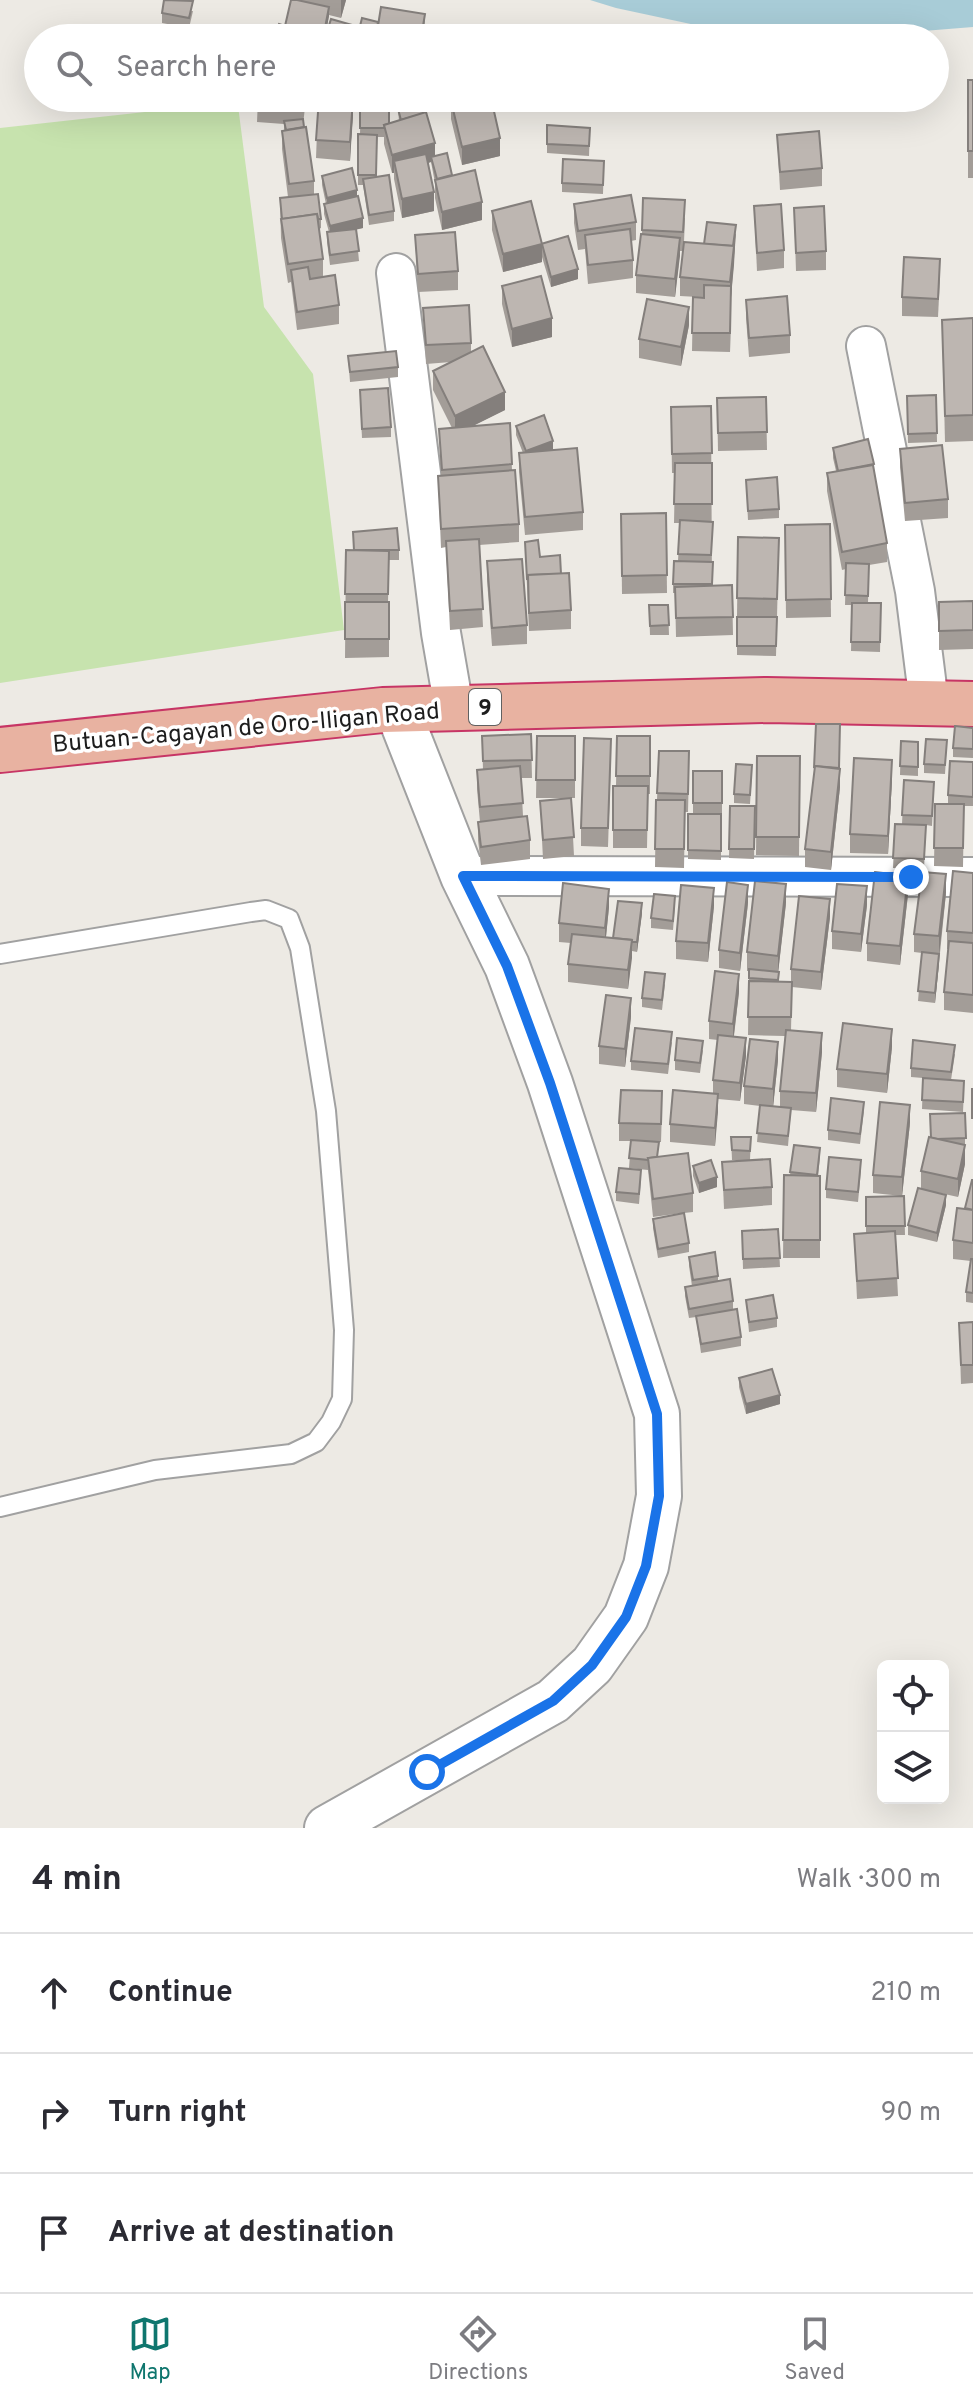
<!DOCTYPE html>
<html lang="en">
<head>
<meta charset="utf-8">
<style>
	:root { --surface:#fff; --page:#f2f2f3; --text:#2b2b33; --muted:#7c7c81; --line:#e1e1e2; --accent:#0f766e }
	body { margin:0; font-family:Overpass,sans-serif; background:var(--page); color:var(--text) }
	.controls { position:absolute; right:24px; bottom:24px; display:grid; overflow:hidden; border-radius:12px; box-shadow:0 8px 32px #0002 }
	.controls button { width:72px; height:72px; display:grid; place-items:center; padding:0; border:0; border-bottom:2px solid var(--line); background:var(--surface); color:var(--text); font:40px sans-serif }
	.stop { position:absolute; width:24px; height:24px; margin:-18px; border:6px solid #1a73e8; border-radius:50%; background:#fff }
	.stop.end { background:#1a73e8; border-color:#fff; box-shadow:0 2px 8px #0008 }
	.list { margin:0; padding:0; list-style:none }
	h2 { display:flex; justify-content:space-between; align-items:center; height:104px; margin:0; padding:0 32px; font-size:34px }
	h2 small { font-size:26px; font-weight:400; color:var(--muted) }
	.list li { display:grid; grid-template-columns:52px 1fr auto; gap:24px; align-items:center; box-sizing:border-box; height:120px; padding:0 32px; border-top:2px solid var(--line) }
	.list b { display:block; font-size:30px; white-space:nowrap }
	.list em { font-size:26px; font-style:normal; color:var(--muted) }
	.icon { flex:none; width:44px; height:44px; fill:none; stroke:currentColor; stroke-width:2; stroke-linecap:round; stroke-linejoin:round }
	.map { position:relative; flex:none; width:973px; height:1828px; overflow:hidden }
	.search { position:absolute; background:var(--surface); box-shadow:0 8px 32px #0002; left:24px; right:24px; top:24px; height:88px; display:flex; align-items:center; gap:20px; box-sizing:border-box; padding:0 28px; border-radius:44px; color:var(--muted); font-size:30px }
	.sheet { height:464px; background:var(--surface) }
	nav { display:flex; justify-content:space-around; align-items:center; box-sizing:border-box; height:112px; border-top:2px solid var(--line); background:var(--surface); font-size:22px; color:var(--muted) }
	nav a { display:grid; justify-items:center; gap:4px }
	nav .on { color:var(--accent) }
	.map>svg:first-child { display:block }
	.grass { fill:#c7e3ae }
	.water { fill:#a8ccd7 }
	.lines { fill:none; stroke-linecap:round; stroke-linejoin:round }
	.service-casing { stroke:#a1a1a1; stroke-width:22 }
	.minor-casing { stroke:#a1a1a1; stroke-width:42 }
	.tertiary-casing { stroke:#a1a1a1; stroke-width:48 }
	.trunk-casing { stroke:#c73565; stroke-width:48 }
	.service { stroke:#fff; stroke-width:18 }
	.minor { stroke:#fff; stroke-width:38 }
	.tertiary { stroke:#fff; stroke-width:44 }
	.trunk { stroke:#e8b2a1; stroke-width:44 }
	.wall { fill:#a39d98 }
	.shaded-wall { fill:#847f7c }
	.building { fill:#bdb6b1; stroke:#847f7c; stroke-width:2 }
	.route { stroke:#1a73e8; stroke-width:10 }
	.labels { text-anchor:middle; stroke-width:7; stroke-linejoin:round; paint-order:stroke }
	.shield { fill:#fff; stroke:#616161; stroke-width:2 }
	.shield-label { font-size:22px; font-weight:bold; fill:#1d1d1d }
	.street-label { font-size:24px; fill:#1d1d1d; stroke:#fff }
</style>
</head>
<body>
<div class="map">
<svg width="973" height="1828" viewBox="0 0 973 1828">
	<rect width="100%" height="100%" fill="#edeae4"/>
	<path class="grass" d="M160,98H237L264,307L313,374L344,630L0,683V128L154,111Z"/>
	<path class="water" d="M590,0H973V27L836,38H756L616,8Z"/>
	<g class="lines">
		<g class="service-casing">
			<path id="service" d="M0,954L251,912L266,910L289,919L300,948L326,1111L344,1330L342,1399L331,1422L316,1442L291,1454L155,1470L0,1507"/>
		</g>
		<g class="minor-casing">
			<g id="minor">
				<path d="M396,273L441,633L454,708"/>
				<path d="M866,346L915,591L929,703"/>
				<path d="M463,876L973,877"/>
			</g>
		</g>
		<g class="tertiary-casing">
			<path id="tertiary" d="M327,1828L553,1701L592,1665L626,1617L646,1566L659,1496L657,1414L550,1083L507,966L463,876L398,711"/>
		</g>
		<g class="trunk-casing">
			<path id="trunk" d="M0,750L383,710L767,700L973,704"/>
		</g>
		<use href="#service" class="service"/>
		<use href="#minor" class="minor"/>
		<use href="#tertiary" class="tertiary"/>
		<use href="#trunk" class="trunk"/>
	</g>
	<g class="wall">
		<path d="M291,0H346L341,18L329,15L325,38H274L285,27Z"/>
		<path d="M193,11L189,28L162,23V13Z"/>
		<rect x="968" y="80" width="5" height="98"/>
		<path d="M258,98H306L303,125L314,181V194L321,219V228L319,229L323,259V277L339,305V324L297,330L291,282L288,283L281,238L280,198L288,197L282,149V131H284V124L257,122Z"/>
		<path d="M313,98H353L350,161L316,158L318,106H313Z"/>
		<path d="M361,98H404L403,107L389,106V124L399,121L398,109L404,107V98L435,156L452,175L482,220L442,230L435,198V183L431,162L428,163L434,211L402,218L394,179V173H392L384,144V137H377L376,177L394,211V221L369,225L363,185H358V134H360Z"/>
		<path d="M432,98H452V100L500,156L462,165L451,119V107L432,104Z"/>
		<path d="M547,125L590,128L589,156L547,153Z"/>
		<path d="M777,135L822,168V186L780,190Z"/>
		<path d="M604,161L603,194L562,192V183Z"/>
		<path d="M322,176L357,196L363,228L356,229L359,261L330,265L327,242V232H329L324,214V204H326L322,185Z"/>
		<path d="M643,198L685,218L684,242L704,244L736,234L731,297L730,352L692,351L693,297H698L680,296V277L683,251H680L675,297L636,293V275L642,234Z"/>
		<path d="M574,204L636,222V240L631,241L633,260V278L588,284L585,249L578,250L574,223Z"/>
		<path d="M754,206L784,250V268L757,271Z"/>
		<path d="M794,208L826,251V270L796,271Z"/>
		<path d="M492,211L542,243L578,279L551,287L542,257V262L503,272L492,230Z"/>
		<path d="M415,235L458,271V290L418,292Z"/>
		<path d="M940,278L938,317L902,316V297Z"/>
		<path d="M502,286L552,337L512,347L502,304Z"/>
		<path d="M746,300L790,335V353L749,357L746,318Z"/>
		<path d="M423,308L471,343V352L505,410L472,426L510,423L512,470L519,524V542L479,545L483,627L450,630L446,547L441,548L438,476H441L439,429L452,428L433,390V371L451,362L426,364Z"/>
		<path d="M973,318V441L945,442L942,320Z"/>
		<path d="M689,325L681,366L639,358V339Z"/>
		<path d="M348,356L398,367V377L350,382Z"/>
		<path d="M936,395L937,442L908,443L907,396Z"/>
		<path d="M766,397L767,450L718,451L717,398Z"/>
		<path d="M360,399L391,427V437L362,438Z"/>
		<path d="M711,406L712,586L732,585L733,635L676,637L675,593H673V584L678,561L680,523H674L675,473H672L671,407Z"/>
		<path d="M516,426L553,450L583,512V530L525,535L519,472V453H523L516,435Z"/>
		<path d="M833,448L874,469L887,543V562L869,565L868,603H881L880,652L851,651L852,605H845L846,569L842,570L827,491V473L836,471L833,458Z"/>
		<path d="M900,449L948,499V518L905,521L900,467Z"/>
		<path d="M746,480L779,509V518L748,520Z"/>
		<path d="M666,513L667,593L622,594L621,514Z"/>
		<path d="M830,524L831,617L786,618L785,525Z"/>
		<path d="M353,532L399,550V560H389L388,602H389V657L345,658L346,550H353Z"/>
		<path d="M738,537L779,538L777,617L737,616Z"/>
		<path d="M525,542L540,557L561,574L571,610V629L529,631Z"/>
		<path d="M487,561L527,625V644L492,646L487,580Z"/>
		<path d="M973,601V649L939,650V602Z"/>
		<path d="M649,605H668L669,635H650Z"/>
		<path d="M737,617H777L776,656L737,655Z"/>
		<path d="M973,728V758L953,757V748Z"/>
		<path d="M531,734L532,778H521L523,816L530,840V859L481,865L478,840V822H480L477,789V770H483L482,736Z"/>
		<path d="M537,736H575V798H571L574,856L543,859L540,801L567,798H536Z"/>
		<path d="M617,736H650V794H648L647,848H613V786H616Z"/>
		<path d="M947,740L945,774L924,773V764Z"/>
		<path d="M901,741L918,742V776L900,775Z"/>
		<path d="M659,751L689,770L688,812H685L684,868L655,867L656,800H657Z"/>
		<path d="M757,756H800L799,856L756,855Z"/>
		<path d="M611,757L608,847L581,846V828Z"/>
		<path d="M973,762V806H964L963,867L934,866L935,804H948V795Z"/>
		<path d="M839,768L840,787L831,870L805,867V849Z"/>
		<rect x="693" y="771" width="29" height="42"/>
		<path d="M752,774L750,804L734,803V794Z"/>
		<path d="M892,778L888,854L850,853V834Z"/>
		<path d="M904,780L934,782L932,826L926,825L924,869L893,868L895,824H902Z"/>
		<path d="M730,806H755L754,859L729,858Z"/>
		<path d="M688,814H721V860L688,859Z"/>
		<path d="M973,873V1013L944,1010V992L948,949H947V931Z"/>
		<path d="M946,893L935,1003L918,1001L922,953L914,952V934Z"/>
		<path d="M908,894L900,965L867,961V943Z"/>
		<path d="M748,903L740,971L719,968V950Z"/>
		<path d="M786,903L778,972L779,981L791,982V969L830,917L821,990L792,987L791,1031L822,1052L816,1112L791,1110L788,1146L757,1142L760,1106L744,1104V1086L778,1060L773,1106L780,1107V1091L785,1036L748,1035L749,971H747V952Z"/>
		<path d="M675,905L673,930L651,928V918Z"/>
		<path d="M867,905L861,952L832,949V931Z"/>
		<path d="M714,906L708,962L676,959V941Z"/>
		<path d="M609,907L606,937L613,938L642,913L637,952L632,951L628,989L568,982V964L571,943L559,942V923Z"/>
		<path d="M665,984L662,1010L642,1007V998Z"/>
		<path d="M739,992L734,1036L746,1056L740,1101L718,1099L715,1146L670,1142V1124L713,1093V1080L718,1040L709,1039V1021Z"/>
		<path d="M631,1017L625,1067L599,1064V1046Z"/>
		<path d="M672,1042L668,1074L631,1070V1061Z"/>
		<path d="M892,1047L887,1093L837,1087V1069Z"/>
		<path d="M703,1050L700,1073L675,1070V1060Z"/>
		<path d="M955,1054L951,1080L964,1090L963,1112L922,1109L923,1078L911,1077V1068Z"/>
		<path d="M662,1110L661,1142H657L658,1156L693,1193V1212L684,1213L689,1243V1252L658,1258L653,1228V1219L682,1213L653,1217L648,1170L629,1168L631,1141H619V1123Z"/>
		<path d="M864,1111L860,1144L828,1140V1130Z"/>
		<path d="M965,1113V1164L958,1197L931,1191L946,1205L937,1242L908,1235V1225L921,1189V1171L931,1137Z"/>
		<path d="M910,1123L902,1196L873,1193V1175Z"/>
		<path d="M731,1137H751L750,1160H732Z"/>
		<path d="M794,1145L820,1157L818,1176H820V1258H783L784,1175H790Z"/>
		<path d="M722,1162L772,1187V1205L724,1209Z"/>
		<path d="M693,1166L717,1187L699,1193L693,1176Z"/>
		<path d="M861,1170L858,1202L826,1198V1189Z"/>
		<path d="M641,1179L639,1204L616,1201V1192Z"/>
		<path d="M973,1180V1303L966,1302V1292L971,1261L953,1259V1240L965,1209Z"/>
		<path d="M904,1196L905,1235H895L898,1296L857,1299L854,1234L866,1233V1197Z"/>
		<path d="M778,1229L780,1267L743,1269L742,1231Z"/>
		<path d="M689,1257L718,1276V1281L733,1301V1310L741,1337V1346L701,1353L696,1317L689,1318L685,1296V1287L692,1286L689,1266Z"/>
		<path d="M746,1300L777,1318V1327L749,1332Z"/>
		<path d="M973,1322V1383L961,1384L959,1323Z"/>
		<path d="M739,1378L780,1404L746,1414L739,1387Z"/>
	</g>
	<g class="shaded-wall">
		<path d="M341,0H346L341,18Z"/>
		<path d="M329,7V16L325,38H324Z"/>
		<path d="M425,14L424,38H421Z"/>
		<path d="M353,98V116L350,161V142Z"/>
		<path d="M500,138V156L462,165V147Z"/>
		<path d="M435,143V161L431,157V162L396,172L394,161V173H392V155Z"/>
		<path d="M357,190V200L327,207V198Z"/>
		<path d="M434,192V211L402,218V199Z"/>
		<path d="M482,202V220L442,230V212Z"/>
		<path d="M363,218V228L330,236V226Z"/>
		<path d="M736,225L734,265L731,297L730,352V282Z"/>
		<path d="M680,238V256L675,297V279Z"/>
		<path d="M542,244V262L503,272V254Z"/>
		<path d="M578,269V279L551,287V277Z"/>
		<path d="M689,307V325L681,366V347Z"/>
		<path d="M552,318V337L512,347V329Z"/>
		<path d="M505,392V410L455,435V416Z"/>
		<path d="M553,441V450L526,461V451Z"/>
		<path d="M892,760V778L888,854V836Z"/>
		<path d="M840,769V787L831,870V852Z"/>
		<path d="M946,874V893L939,955V936Z"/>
		<path d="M908,876V894L900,965V946Z"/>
		<path d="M786,884V903L778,974V956Z"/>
		<path d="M748,885V903L740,971V953Z"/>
		<path d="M867,886V905L861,952V934Z"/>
		<path d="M714,888V906L708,962V943Z"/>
		<path d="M609,889V907L605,946V928Z"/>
		<path d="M830,899V917L821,990V972Z"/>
		<path d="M642,903V913L637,952V942Z"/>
		<path d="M632,940V958L628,989V970Z"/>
		<path d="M939,954V964L935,1003V993Z"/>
		<path d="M739,974V992L733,1042V1024Z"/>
		<path d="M631,998V1017L625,1067V1049Z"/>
		<path d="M892,1029V1047L887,1093V1074Z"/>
		<path d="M822,1033V1052L816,1112V1093Z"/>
		<path d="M746,1038V1056L740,1101V1083Z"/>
		<path d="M778,1042V1060L773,1108V1089Z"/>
		<path d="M718,1094V1112L715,1146V1128Z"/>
		<path d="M910,1105V1123L902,1196V1177Z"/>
		<path d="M965,1145V1164L958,1197V1179Z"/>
		<path d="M717,1177V1187L699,1193V1183Z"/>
		<path d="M946,1195V1205L937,1242V1233Z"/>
		<path d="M780,1395V1404L746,1414V1404Z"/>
	</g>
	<g class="building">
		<path d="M164,0L193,1L189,18L162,13Z"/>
		<path d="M291,0H297L329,7L324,33L285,26Z"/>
		<path d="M381,7L425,14L421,38H376Z"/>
		<path d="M362,18L378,22L375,38H357Z"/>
		<path d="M331,19L352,25L348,38H325Z"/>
		<path d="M279,24L317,37V38H274Z"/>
		<path d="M149,29L168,31L167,38H148Z"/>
		<rect x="968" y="80" width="5" height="71"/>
		<path d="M258,98H304V106L257,104Z"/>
		<path d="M319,98H353L350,142L316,140Z"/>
		<path d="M404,98H422L426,113L401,120L398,109L407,107Z"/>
		<path d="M462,98H491L500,138L462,147L451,101Z"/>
		<path d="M360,102H389V124L384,125L385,128H360Z"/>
		<path d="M426,112L435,143L392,155L384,125Z"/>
		<path d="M303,119L304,127L286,130L284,121Z"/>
		<path d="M547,125L590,128L589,146L547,144Z"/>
		<path d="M306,127L314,181L289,184L282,131Z"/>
		<path d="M819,131L822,168L780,172L777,135Z"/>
		<path d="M358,134L377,135L376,175H358Z"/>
		<path d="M447,153L452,175L437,179L431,157Z"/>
		<path d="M426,154L434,192L402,199L394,161Z"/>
		<path d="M563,159L604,161L603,185L562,183Z"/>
		<path d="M352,168L357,190L327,198L322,176Z"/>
		<path d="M475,170L482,202L442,212L435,180Z"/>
		<path d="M389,175L394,211L369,215L363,179Z"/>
		<path d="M318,194L321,219H318L317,214L282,219L280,198Z"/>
		<path d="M631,195L636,222L578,231L574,204Z"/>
		<path d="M358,196L363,218L330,226L324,204Z"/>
		<path d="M643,198L685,200L683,232L642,230Z"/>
		<path d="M531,201L542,244L503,254L492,211Z"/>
		<path d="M781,204L784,250L757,253L754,206Z"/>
		<path d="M824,206L826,251L796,253L794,208Z"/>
		<path d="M317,214L323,259L288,264L281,219Z"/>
		<path d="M707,222L736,225L733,246L704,244Z"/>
		<path d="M356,229L359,251L330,255L327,232Z"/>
		<path d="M630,229L633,260L588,265L585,235Z"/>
		<path d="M455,232L458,271L418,274L415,235Z"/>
		<path d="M641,234L680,238L675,279L636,275Z"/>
		<path d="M568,236L578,269L551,277L542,244H541Z"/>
		<path d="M684,242L734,246L730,282L680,277Z"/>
		<path d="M904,257L940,259L938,299L902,297Z"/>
		<path d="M308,267L310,279L335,275L339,305L297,312L291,270Z"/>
		<path d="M541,276L552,318L512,329L502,286Z"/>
		<path d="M704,285L731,286L730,333H692L693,297L704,298Z"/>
		<path d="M787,296L790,335L749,338L746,300Z"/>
		<path d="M647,299L689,307L681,347L639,339Z"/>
		<path d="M469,305L471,343L426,345L423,308Z"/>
		<path d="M973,318V415L945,416L942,320Z"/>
		<path d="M483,346L505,392L455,416L433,371Z"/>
		<path d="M396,351L398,367L350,372L348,356Z"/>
		<path d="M388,388L391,427L362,429L360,390Z"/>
		<path d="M936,395L937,433L908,434L907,396Z"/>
		<path d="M766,397L767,432L718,433L717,398Z"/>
		<path d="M711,406L712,453L672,454L671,407Z"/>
		<path d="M544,415L553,441L526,451L516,426Z"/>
		<path d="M510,423L512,464L442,470L439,429Z"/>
		<path d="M868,439L874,464L838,471L833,448Z"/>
		<path d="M942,445L948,499L905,503L900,449Z"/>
		<path d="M577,448L583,512L525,517L519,453Z"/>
		<path d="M675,463H712V504H674Z"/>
		<path d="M873,465L887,543L842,552L827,473Z"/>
		<path d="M515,470L519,524L441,529L438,476Z"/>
		<path d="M777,477L779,509L748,511L746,480Z"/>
		<path d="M666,513L667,575L622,576L621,514Z"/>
		<path d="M680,520L713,522L711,555L678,554Z"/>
		<path d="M830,524L831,599L786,600L785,525Z"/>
		<path d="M397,528L399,550H354L353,532Z"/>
		<path d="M738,537L779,538L777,599L737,598Z"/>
		<path d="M479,539L483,609L450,611L446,541Z"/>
		<path d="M538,540L540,557L560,555L561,574L528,575L527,580L525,542Z"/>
		<path d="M346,550L389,551L388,594H345Z"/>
		<path d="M522,559L527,625L492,628L487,561Z"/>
		<path d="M674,561L713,562L712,584H673Z"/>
		<path d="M846,563L869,564L868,596L845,595Z"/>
		<path d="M569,573L571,610L529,613L528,575Z"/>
		<path d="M732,585L733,617L676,618L675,587Z"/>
		<path d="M973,601V630L939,631V602Z"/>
		<rect x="345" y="602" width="44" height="37"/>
		<path d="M852,603H881L880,642H851Z"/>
		<path d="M649,605H668L669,625L650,626Z"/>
		<path d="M737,617H777L776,646H737Z"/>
		<path d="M816,724H840L839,768L815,766L814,768Z"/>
		<path d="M955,726L973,728V749L953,748Z"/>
		<path d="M531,734L532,760L483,761L482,736Z"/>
		<path d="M537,736H575V780H536Z"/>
		<path d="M617,736H650V776H616Z"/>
		<path d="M584,738L611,739L608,828H581Z"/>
		<path d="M926,739L947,740L945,765L924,764Z"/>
		<path d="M901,741L918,742V767L900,766Z"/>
		<path d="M659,751H689L688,794L657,793Z"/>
		<path d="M757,756H800L799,837H756Z"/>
		<path d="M854,758L892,760L888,836L850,834Z"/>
		<path d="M950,761L973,762V797L948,795Z"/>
		<path d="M736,764L752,765L750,795L734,794Z"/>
		<path d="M520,766L523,803L480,807L477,770Z"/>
		<path d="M815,766L840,769L831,852L805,849Z"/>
		<rect x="693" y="771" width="29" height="32"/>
		<path d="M904,780L934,782L932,816L902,815Z"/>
		<path d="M613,786H648L647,830H613Z"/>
		<path d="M571,798L574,837L543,840L540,801Z"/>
		<path d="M656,800H685L684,849H655Z"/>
		<path d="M935,804H964L963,848H934Z"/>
		<path d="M730,806H755L754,849H729Z"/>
		<path d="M688,814H721V851L688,850Z"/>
		<path d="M527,816L530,840L481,847L478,822Z"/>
		<path d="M895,824L926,825L924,859L893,858Z"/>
		<path d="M953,871L973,873V933L947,931Z"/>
		<path d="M875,872L908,876L900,946L867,943Z"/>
		<path d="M922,872L946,874L939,936L914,934Z"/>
		<path d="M755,881L786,884L778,956L747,952Z"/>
		<path d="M727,882L748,885L740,953L719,950Z"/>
		<path d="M563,883L609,889L605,928L559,923Z"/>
		<path d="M837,884L867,886L861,934L832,931Z"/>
		<path d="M681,885L714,888L708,943L676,941Z"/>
		<path d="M654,894L675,896L673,921L651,918Z"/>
		<path d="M799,896L830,899L821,972L791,969Z"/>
		<path d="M618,901L642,903L637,942H632V940L613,938Z"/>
		<path d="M572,934L632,940L628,970L568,964Z"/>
		<path d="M949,941L973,943V995L944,992Z"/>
		<path d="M922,952L939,954L935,993L918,991Z"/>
		<path d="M749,969L779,972L778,980L749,978Z"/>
		<path d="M715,971L739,974L733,1024L709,1021Z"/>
		<path d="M645,972L665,974L662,1000L642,998Z"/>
		<path d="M749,981L792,982L791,1017H748Z"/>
		<path d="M606,995L631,998L625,1049L599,1046Z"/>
		<path d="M843,1023L892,1029L887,1074L837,1069Z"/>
		<path d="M635,1028L672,1032L668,1064L631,1061Z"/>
		<path d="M786,1030L822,1033L816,1093L780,1091Z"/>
		<path d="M718,1035L746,1038L740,1083L713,1080Z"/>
		<path d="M677,1038L703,1041L700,1063L675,1060Z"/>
		<path d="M750,1039L778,1042L773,1089L744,1086Z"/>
		<path d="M913,1040L955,1045L951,1072L911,1068Z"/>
		<path d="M923,1078L964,1081L963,1102L922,1100Z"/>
		<path d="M972,1089H973L972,1119Z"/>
		<path d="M621,1090L662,1091L661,1124L619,1123Z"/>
		<path d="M673,1090L718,1094L715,1128L670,1124Z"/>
		<path d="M831,1098L864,1102L860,1134L828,1130Z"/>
		<path d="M880,1102L910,1105L902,1177L873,1175Z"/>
		<path d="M760,1105L791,1108L788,1136L757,1133Z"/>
		<path d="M965,1113L966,1138L937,1139L931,1138L930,1114Z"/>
		<path d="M731,1137H751L750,1151L732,1150Z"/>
		<path d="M929,1137L965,1145L958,1179L921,1171Z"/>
		<path d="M631,1140L659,1142L657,1157L648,1158L649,1160L629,1158Z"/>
		<path d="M794,1145L820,1148L817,1175L790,1172Z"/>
		<path d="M688,1153L693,1193L653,1199L648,1158Z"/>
		<path d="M829,1157L861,1160L858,1192L826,1189Z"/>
		<path d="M770,1159L772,1187L724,1190L722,1162Z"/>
		<path d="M711,1160L717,1177L699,1183L693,1166Z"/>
		<path d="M619,1168L641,1170L639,1194L616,1192Z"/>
		<path d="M784,1175L820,1176V1240H783Z"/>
		<path d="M972,1180H973V1210L965,1208Z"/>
		<path d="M918,1188L946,1195L937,1233L908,1225Z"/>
		<path d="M904,1196L905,1226H866V1197Z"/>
		<path d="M957,1208L973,1210V1243L953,1240Z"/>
		<path d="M684,1213L689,1243L658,1249L653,1219Z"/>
		<path d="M778,1229L780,1258L743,1259L742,1231Z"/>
		<path d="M895,1231L898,1278L857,1281L854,1234Z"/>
		<path d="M715,1252L718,1276L693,1280L689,1257Z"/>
		<path d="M971,1259H973V1293L966,1292Z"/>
		<path d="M730,1279L733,1301L689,1309L685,1287Z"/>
		<path d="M773,1295L777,1318L749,1322L746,1300Z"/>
		<path d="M737,1309L741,1337L701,1344L696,1316Z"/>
		<path d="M973,1322V1365H961L959,1323Z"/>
		<path d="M772,1369L780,1395L746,1404L739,1378Z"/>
	</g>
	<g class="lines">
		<path class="route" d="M427,1772L553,1701L592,1665L626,1617L646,1566L659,1496L657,1414L550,1083L507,966L463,876L911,877"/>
	</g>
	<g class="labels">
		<rect class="shield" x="469" y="689" width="32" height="36" rx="6"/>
		<g class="shield-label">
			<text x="485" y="715">9</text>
		</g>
		<g class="street-label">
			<text transform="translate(246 727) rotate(-5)" y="8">Butuan-Cagayan de Oro-Iligan Road</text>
		</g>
	</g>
</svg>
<div class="controls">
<button><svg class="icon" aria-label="locate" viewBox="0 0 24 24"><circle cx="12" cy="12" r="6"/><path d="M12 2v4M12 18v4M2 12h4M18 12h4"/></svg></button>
<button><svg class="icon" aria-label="layers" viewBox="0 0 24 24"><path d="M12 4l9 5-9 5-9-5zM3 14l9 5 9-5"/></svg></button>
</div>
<div class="stop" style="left:427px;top:1772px"></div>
<div class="stop end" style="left:911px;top:877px"></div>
<div class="search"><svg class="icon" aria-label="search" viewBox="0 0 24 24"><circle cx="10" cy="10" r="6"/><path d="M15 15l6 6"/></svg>Search here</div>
</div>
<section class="sheet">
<h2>4 min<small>Walk · 300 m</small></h2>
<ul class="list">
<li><svg class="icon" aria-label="ahead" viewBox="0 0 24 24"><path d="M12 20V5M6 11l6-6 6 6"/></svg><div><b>Continue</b></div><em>210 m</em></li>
<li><svg class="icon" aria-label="right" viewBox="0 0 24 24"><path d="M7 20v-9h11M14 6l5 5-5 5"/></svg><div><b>Turn right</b></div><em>90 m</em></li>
<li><svg class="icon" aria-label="arrive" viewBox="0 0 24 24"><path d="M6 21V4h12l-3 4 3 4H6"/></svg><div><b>Arrive at destination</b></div></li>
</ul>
</section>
<nav>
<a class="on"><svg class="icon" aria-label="map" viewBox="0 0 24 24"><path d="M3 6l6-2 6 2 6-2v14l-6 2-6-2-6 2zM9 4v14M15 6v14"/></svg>Map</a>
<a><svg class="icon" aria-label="directions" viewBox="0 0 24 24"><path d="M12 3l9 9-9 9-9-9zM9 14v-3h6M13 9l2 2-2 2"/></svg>Directions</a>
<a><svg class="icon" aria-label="saved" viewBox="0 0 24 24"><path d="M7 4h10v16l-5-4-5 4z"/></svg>Saved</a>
</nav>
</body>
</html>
